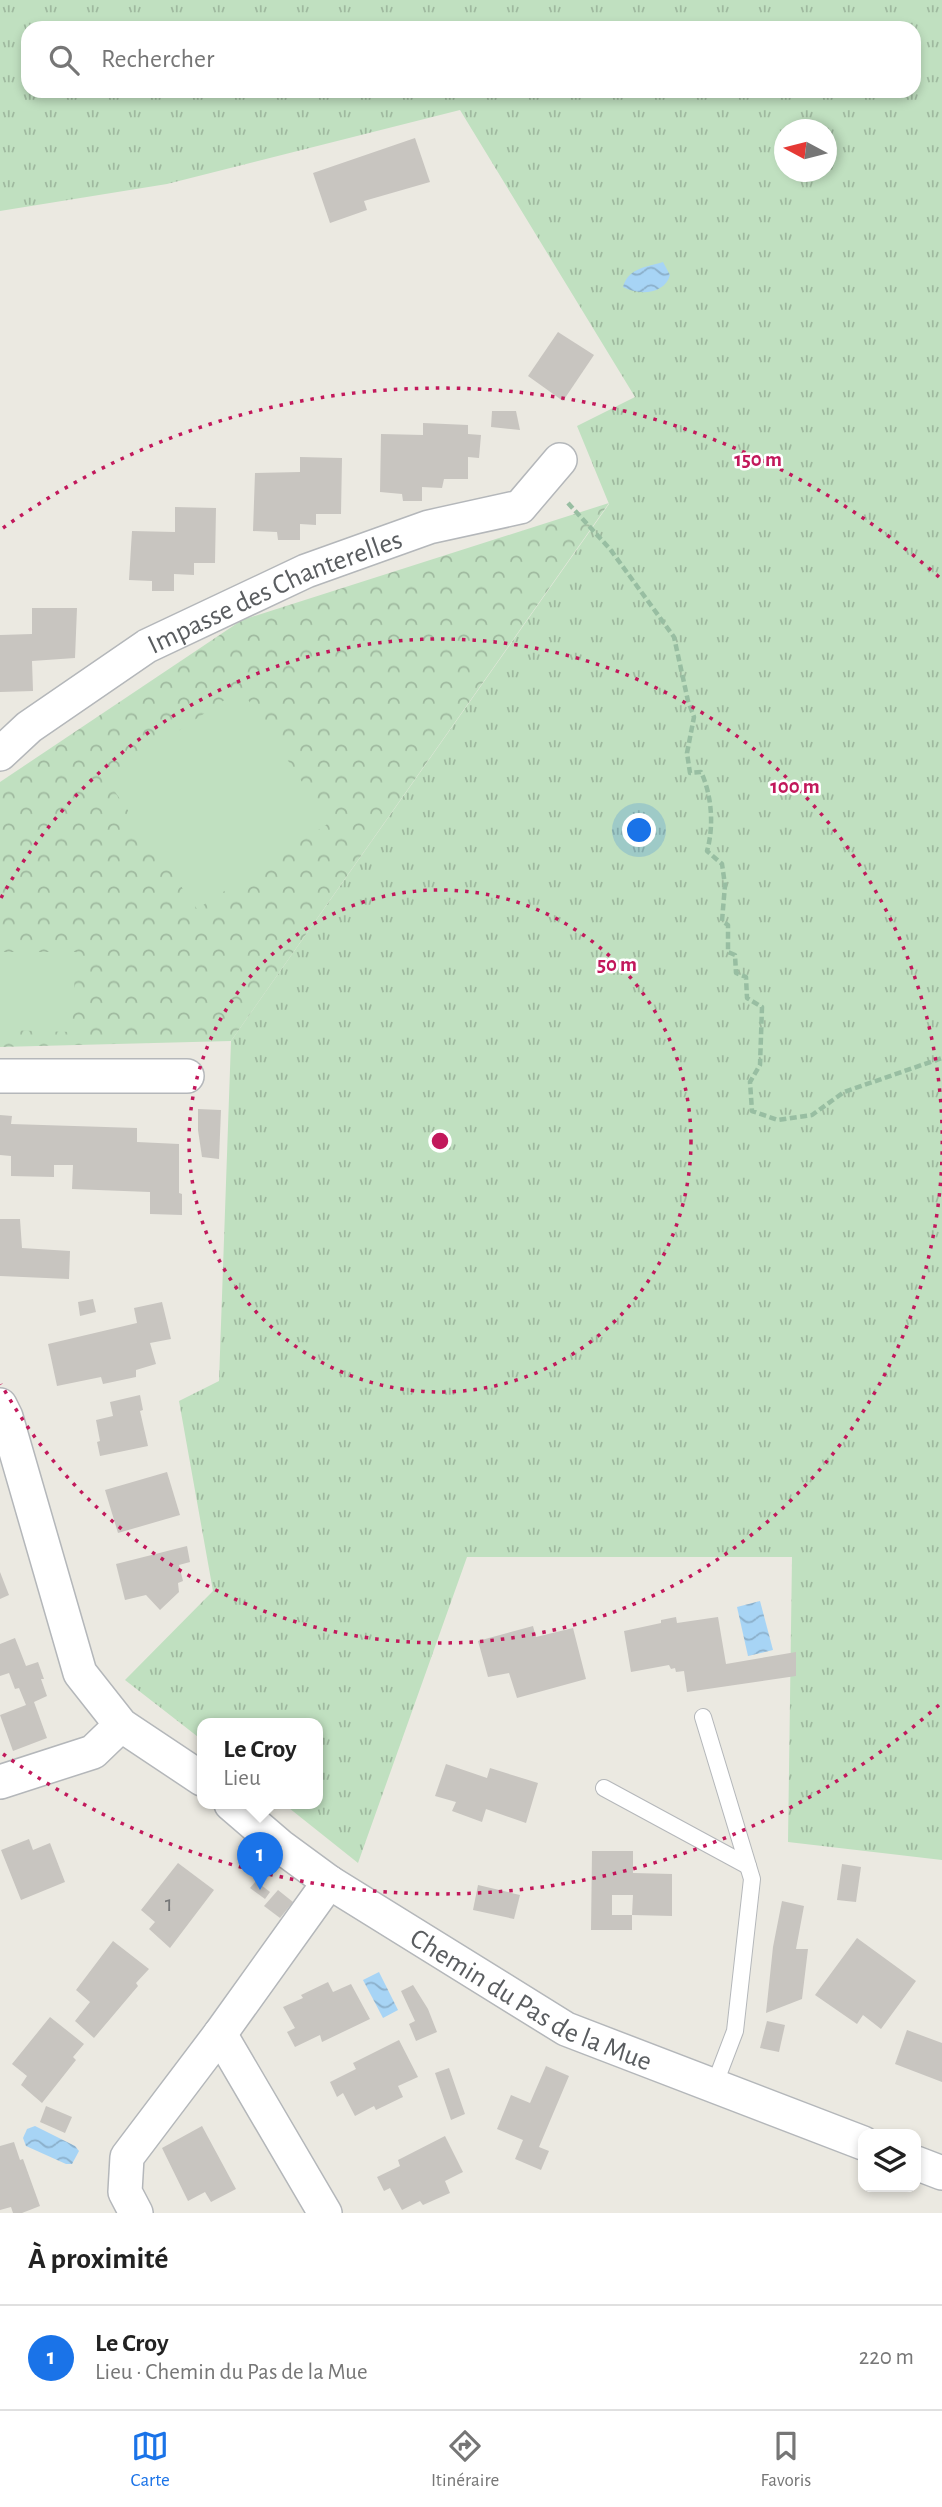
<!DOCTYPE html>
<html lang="fr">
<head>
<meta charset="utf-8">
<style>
	:root { --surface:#fff; --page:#f6f6f6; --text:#222; --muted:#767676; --line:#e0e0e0; --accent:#1a73e8 }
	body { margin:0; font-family:"Alegreya Sans",sans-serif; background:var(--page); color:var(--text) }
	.controls { position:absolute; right:21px; bottom:21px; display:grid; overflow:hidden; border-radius:14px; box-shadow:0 4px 10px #0003 }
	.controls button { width:63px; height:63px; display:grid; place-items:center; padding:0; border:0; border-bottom:2px solid var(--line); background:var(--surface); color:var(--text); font:35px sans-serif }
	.compass { position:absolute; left:774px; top:119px; width:63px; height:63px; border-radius:50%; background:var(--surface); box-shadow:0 4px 10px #0003; rotate:277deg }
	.you { position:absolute; left:640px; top:831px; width:24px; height:24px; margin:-18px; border:5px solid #fff; border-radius:50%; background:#1a73e8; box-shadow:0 0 0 10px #1a73e833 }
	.badge { display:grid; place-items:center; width:46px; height:46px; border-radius:50%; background:var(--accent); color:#fff; font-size:23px; font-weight:700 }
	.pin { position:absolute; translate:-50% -58px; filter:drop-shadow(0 2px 4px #0008) }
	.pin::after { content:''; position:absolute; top:37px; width:24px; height:21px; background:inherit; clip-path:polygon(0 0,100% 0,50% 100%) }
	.popup { position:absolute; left:197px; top:1718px; width:126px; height:91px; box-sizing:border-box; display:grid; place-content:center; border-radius:14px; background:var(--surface); filter:drop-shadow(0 2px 5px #0005); font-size:23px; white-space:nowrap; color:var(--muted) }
	.popup b { font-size:26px; color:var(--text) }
	.popup::after { content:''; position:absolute; left:50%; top:100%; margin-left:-14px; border:14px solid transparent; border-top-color:var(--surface) }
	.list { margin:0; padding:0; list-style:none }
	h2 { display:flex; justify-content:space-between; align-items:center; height:91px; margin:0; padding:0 28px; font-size:30px }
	h2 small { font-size:23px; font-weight:400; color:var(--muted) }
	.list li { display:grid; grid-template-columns:46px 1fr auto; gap:21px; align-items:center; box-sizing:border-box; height:105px; padding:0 28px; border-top:2px solid var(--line) }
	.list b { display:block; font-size:26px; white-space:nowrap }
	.list p { margin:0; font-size:23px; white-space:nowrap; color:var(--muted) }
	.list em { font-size:23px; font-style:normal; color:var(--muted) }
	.icon { flex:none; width:38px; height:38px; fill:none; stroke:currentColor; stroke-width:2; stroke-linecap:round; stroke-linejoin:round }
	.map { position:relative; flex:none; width:942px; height:2213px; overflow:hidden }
	.search { position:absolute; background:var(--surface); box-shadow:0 4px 10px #0003; left:21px; right:21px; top:21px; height:77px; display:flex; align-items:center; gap:18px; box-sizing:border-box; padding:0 24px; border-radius:21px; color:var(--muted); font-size:26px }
	.sheet { height:196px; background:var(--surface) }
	nav { display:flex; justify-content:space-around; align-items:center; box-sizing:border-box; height:98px; border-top:2px solid var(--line); background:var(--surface); font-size:19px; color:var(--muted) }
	nav a { display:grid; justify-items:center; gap:4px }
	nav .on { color:var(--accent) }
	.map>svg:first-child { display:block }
	.grass { fill:url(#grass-tufts); fill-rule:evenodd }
	.forest { fill:url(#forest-crowns) }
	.pitch { fill:#c0e0c0 }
	.water { fill:url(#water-waves) }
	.building { fill:#c8c5c0; fill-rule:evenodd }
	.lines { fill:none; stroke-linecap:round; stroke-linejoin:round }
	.lane-casing { stroke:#b4b7ba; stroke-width:18 }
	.street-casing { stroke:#b4b7ba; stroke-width:36 }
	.path { stroke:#98bea2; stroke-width:4.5; stroke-dasharray:7 3.5; stroke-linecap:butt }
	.lane { stroke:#fff; stroke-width:16 }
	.street { stroke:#fff; stroke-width:33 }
	.ring { fill:none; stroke:#c2185b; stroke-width:3.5; stroke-dasharray:3.5 7 }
	.labels { text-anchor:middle; stroke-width:5; stroke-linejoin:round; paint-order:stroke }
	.number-label { font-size:24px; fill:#767778 }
	.street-label { font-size:28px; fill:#5a5d60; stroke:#fff }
	.centre { fill:#c2185b; stroke:#fff; stroke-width:3.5 }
	.ring-label { font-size:21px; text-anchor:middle; font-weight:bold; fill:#c2185b; stroke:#fff; stroke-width:5; stroke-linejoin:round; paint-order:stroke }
</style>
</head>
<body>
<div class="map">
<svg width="942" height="2213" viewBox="0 0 942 2213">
	<defs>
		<pattern id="grass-tufts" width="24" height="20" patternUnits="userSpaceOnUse" patternTransform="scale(1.75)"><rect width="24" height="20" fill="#c0e0c0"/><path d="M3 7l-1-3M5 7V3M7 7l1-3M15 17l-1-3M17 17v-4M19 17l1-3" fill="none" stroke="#9fb99f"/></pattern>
		<pattern id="forest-crowns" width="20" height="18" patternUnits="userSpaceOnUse" patternTransform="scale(1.75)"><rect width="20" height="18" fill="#c0e0c0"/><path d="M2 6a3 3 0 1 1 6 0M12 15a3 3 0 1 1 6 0" fill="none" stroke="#9fb99f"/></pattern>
		<pattern id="water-waves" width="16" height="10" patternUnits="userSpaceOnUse" patternTransform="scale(1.75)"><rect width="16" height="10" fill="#a7d4f5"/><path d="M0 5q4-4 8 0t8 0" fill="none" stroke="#8bafca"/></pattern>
	</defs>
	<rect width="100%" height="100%" fill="#ebe9e1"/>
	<path class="grass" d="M0,0H942V1860L788,1842L792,1557H467L358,1863L284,1804H318V1724H202V1740L125,1680L213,1591L179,1401L219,1381L231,1041L609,504L577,426L635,397L460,110L167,184L0,211ZM28,28H914V91H28ZM785,130H827V172H785Z"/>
	<path class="forest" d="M609,503L231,1041L0,1047V782L242,620Z"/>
	<g class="pitch">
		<path d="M241,689L329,823L197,909L106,779Z"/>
		<path d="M0,952H76L72,1032L0,1030Z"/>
	</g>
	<g class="water">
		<path d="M663,262L670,275C665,294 639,296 623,287C628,268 647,267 663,262Z"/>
		<path d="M760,1601L773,1650L748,1656L737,1607Z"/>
		<path d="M379,1972L398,2010L383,2018L363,1980Z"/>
		<path d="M35,2126L75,2146L79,2151L72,2164H66L26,2146L23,2138L27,2129Z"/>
	</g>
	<g class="building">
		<path d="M415,138L430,182L364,201L367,210L330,223L313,173Z"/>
		<path d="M558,332L594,355L563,401L528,376Z"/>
		<path d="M492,411H516L520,430L491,427Z"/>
		<path d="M423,423L468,425V434L481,435L479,458L468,457V479H444L442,488L422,487V501H403L402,494L380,492L381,434L423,435Z"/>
		<path d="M300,457L342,458L341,514H316V525L300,524V540H278L277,532L253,531L255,473L300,472Z"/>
		<path d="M175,507L216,508L215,563H194V575L174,574V591H152V581L129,580L132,531L175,532Z"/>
		<path d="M32,608H77L75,658L32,661L33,691L0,692V635L32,634Z"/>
		<path d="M198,1109L221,1110L219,1159L202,1157L198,1130Z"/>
		<path d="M0,1115L12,1116L11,1124L137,1128V1142L179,1144V1193L182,1194V1215L150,1214V1192L72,1189L73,1165H54V1177L11,1176V1156L0,1155Z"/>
		<path d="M0,1219H20L22,1248L70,1251L69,1279L0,1276Z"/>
		<path d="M93,1299L96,1312L80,1316L78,1302Z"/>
		<path d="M162,1302L171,1339L150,1343L156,1364L136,1370V1377L103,1384L101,1377L57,1386L48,1344L137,1323L134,1308Z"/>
		<path d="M140,1395L143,1410L140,1411L148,1446L100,1456L97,1442L100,1441L96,1420L113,1416L110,1402Z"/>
		<path d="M167,1472L180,1515L118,1533L105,1490Z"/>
		<path d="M187,1546L190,1562L179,1565L183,1581L178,1583L179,1592L160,1610L146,1595L125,1600L116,1564Z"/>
		<path d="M0,1572L9,1595L0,1599Z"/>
		<path d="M676,1617L677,1623L718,1617L726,1664L796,1652V1676L687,1692L684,1671L676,1672L675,1668L671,1669L669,1665L631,1672L624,1631L661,1623V1620Z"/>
		<path d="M533,1626L536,1637L573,1628L586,1679L517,1698L509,1673L488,1677L478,1641Z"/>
		<path d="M15,1638L26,1666L38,1662L44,1679H41L47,1696L34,1702L47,1738L13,1751L0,1715L26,1705L19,1688L15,1689L9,1673L0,1676V1644Z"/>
		<path d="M446,1764L487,1778L490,1768L538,1783L526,1823L486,1809L482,1822L452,1811L456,1802L435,1796Z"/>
		<path d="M29,1839L33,1850L50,1843L65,1882L21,1900L1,1850Z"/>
		<path d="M592,1851H633V1873L672,1874V1916L632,1915V1930H591ZM612,1895H633L632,1915H612Z"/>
		<path d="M178,1863L214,1890L170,1948L149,1929L155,1922L141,1910Z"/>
		<path d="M842,1864L861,1867L856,1902L837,1900Z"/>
		<path d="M256,1881L270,1892L265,1899L250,1888Z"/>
		<path d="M478,1885L520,1895L514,1919L473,1910Z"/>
		<path d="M278,1890L293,1902L280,1918L264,1906Z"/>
		<path d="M782,1901L804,1906L796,1949H808L802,1999L766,2013L773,1947Z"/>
		<path d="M857,1938L916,1981L881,2029L863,2015L857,2024L815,1995Z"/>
		<path d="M113,1941L149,1969L136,1983L138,1986L94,2038L75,2021L90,2002L76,1990Z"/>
		<path d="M328,1982L333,1992L351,1984L370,2019L322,2042L320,2035L295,2047L287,2032L295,2028L283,2007L303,1998L301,1995Z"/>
		<path d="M413,1985L428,2009L437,2032L416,2041L409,2024L415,2021L401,1991Z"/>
		<path d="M50,2017L84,2044L73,2057L76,2060L42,2103L21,2085L27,2076L12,2064Z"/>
		<path d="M767,2021L785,2025L779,2052L760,2048Z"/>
		<path d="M907,2030L942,2043V2082L895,2064Z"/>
		<path d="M399,2040L418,2077L398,2086L403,2097L376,2110L374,2106L355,2116L343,2093L337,2097L330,2082L356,2069L353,2063Z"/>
		<path d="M546,2066L569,2076L539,2147L549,2151L541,2170L515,2159L523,2140L497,2129L511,2095L530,2103Z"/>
		<path d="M449,2068L465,2114L451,2120L435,2073Z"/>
		<path d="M46,2106L72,2117L65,2133L40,2122Z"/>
		<path d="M202,2126L236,2189L211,2202L205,2192L188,2201L162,2148Z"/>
		<path d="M445,2136L463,2172L445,2181L450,2193L423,2205L420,2201L402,2210L390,2188L384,2191L377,2177L400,2166L398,2160Z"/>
		<path d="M14,2142L20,2160L23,2159L40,2206L22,2213H13L11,2207L0,2210V2146Z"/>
	</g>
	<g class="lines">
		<g class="lane-casing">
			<g id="lane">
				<path d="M703,1717L752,1879L735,2031L714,2086"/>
				<path d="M604,1788L748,1866"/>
			</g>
		</g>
		<g class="street-casing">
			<g id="street">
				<path id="s1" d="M0,754L29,727L147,646L306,571L429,527L520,507L560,460"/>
				<path d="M0,1076H187"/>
				<path d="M0,1405L6,1417L80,1673L121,1725L202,1779"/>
				<path d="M0,1782L93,1752L121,1725"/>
				<path id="s2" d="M231,1804L280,1846L329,1882L566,2029L863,2143"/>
				<path d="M220,2034L325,2213"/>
				<path d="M916,2163L942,2173"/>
				<path d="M136,2213L125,2192L127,2157L220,2034L329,1882"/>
			</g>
		</g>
		<path class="path" d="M568,503L610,549L674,637L688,701L694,717L687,753L690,773L701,772C712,795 714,827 707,851L722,864L725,885L722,921L728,925V952L735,955L736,973L746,977L747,998L762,1007L760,1065L750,1082L752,1111L778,1120L812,1115L844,1092L942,1058"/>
		<use href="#lane" class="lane"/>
		<use href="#street" class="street"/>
	</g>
	<g class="ring">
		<circle cx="440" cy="1141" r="251"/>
		<path d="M1 898A502 502 0 1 1 1 1384"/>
		<path d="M939 1705A753 753 0 0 1 3 1754M3 528A753 753 0 0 1 939 577"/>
	</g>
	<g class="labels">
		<g class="number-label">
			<text x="169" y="1911">1</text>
		</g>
		<g class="street-label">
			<text dy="10" stroke="none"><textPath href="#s1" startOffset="322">Impasse des Chanterelles</textPath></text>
			<text dy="10" stroke="none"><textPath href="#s2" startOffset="360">Chemin du Pas de la Mue</textPath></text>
		</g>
	</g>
	<circle cx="440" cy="1141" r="10" class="centre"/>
	<g class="ring-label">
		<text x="758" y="466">150 m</text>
		<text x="795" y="793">100 m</text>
		<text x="617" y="971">50 m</text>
	</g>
</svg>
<div class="controls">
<button><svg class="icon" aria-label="layers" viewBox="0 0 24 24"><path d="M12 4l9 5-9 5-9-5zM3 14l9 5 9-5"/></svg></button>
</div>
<svg class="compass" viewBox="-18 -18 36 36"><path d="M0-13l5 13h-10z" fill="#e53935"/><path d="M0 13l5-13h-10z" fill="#767676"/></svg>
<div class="you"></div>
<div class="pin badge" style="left:260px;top:1890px">1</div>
<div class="popup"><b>Le Croy</b>Lieu</div>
<div class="search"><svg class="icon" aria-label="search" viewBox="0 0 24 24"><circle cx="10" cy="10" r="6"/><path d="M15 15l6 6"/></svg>Rechercher</div>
</div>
<section class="sheet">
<h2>À proximité<small></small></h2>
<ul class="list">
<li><span class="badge">1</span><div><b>Le Croy</b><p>Lieu · Chemin du Pas de la Mue</p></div><em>220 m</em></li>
</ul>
</section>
<nav>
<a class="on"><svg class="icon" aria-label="map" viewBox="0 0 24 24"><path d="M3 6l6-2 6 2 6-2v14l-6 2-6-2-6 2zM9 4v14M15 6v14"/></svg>Carte</a>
<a><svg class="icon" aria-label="directions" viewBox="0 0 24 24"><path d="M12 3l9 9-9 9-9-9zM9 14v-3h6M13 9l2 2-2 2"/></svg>Itinéraire</a>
<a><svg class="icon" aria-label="saved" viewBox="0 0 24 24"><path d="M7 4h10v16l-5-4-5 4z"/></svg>Favoris</a>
</nav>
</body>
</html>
